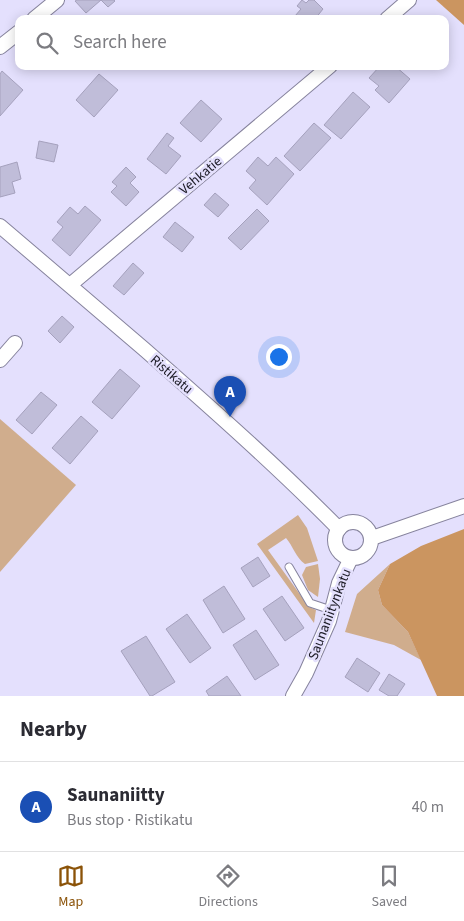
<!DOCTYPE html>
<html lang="en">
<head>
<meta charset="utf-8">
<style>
	:root { --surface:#fff; --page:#f7f7f7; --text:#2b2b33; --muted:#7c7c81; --line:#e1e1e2; --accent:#8b5308 }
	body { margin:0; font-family:"Source Sans 3",sans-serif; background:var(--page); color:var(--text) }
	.you { position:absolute; left:278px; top:356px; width:18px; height:18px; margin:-12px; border:4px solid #fff; border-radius:50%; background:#1a73e8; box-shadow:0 0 0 8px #1a73e833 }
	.badge { display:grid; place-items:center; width:32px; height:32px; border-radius:50%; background:var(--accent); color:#fff; font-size:16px; font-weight:700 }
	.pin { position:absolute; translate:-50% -41px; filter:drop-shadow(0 1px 2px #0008) }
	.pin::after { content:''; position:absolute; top:26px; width:18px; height:15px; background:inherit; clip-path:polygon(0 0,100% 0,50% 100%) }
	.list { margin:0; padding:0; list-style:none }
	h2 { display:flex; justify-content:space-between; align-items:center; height:65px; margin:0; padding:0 20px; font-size:21px }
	h2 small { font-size:16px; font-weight:400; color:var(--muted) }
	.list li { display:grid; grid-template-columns:32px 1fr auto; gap:15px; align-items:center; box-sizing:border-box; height:90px; padding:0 20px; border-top:1px solid var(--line) }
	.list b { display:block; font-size:19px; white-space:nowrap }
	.list p { margin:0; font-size:16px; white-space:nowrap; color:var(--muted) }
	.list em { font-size:16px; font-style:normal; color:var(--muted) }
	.icon { flex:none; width:28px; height:28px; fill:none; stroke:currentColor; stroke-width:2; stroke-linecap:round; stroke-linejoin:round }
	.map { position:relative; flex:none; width:464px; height:696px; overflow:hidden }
	.search { position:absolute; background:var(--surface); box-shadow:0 2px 12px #0003; left:15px; right:15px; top:15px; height:55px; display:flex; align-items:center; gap:12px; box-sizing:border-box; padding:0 18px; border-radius:10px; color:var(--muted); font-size:19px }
	.sheet { height:155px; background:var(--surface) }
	nav { display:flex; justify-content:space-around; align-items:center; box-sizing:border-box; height:70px; border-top:1px solid var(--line); background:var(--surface); font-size:14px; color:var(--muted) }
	nav a { display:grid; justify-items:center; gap:2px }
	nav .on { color:var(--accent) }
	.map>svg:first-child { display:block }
	.green { fill:#d0ad8d }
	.forest { fill:#cb9560 }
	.building { fill:#c0bdd9; stroke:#a5a1bd }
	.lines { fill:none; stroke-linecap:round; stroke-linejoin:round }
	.service-casing { stroke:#86839d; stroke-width:9 }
	.minor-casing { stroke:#86839d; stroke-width:16 }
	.service { stroke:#fff; stroke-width:7 }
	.minor { stroke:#fff; stroke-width:14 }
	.labels { text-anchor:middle; stroke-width:5; stroke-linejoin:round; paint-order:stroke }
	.street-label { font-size:14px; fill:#1b1a24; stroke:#e4e0fd }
</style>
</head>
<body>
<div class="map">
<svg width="464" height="696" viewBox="0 0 464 696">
	<rect width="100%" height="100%" fill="#e4e0fd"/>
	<g class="green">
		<path d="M0,419L76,485L0,572Z"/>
		<path d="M298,515L307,528L318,561L305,564C296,558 293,546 286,538L268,550L309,607L316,610L314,623L257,544Z"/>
		<path d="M318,564L320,579L318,597L308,590L302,575L306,567Z"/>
		<path d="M390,564L378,590L382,605L408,632L421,660L394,645L345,632L357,594Z"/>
	</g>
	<g class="forest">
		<path d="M436,0H464V25Z"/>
		<path d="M464,529V696H437L408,632L382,605L378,590L390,564L421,546Z"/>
	</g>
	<g class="building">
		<path d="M77,0H114L115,1L108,7L101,0L86,13L75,1Z"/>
		<path d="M302,0L306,3L309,0H314L323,9L315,19H298L295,16L301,9L297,6Z"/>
		<path d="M380,66H388L390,67L391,66H395L410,79L389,103L375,90L379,86L369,78Z"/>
		<path d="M2,71L23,90L0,116V74Z"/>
		<path d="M99,74L118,90L94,117L76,100Z"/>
		<path d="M353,92L370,107L341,139L324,125Z"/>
		<path d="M201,100L222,119L201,142L180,123Z"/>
		<path d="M314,123L331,138L300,171L284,156Z"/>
		<path d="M167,133L174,138L168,146L181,156L166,174L147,159Z"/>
		<path d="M39,141L58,145L54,162L36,158Z"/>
		<path d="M258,157L268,166L276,157L294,174L267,205L249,188L256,180L246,171Z"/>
		<path d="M17,162L21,179L12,182L15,193L0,197V167Z"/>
		<path d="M126,167L136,177L130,183L139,192L126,206L111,192L117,186L112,182Z"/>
		<path d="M215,193L229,205L218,217L204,205Z"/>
		<path d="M85,206L101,220L70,256L52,240L63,227L57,222L70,207L78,214Z"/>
		<path d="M257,209L269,221L241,250L228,238Z"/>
		<path d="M175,222L194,237L182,252L163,237Z"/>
		<path d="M133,263L144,273L124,295L113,286Z"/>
		<path d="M62,316L74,327L60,343L48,331Z"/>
		<path d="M120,369L140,386L112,419L92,402Z"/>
		<path d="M41,392L57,405L32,434L16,420Z"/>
		<path d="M81,416L98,431L70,464L52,448Z"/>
		<path d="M258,557L270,576L253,587L241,568Z"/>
		<path d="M224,586L245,619L223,633L203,600Z"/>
		<path d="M282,596L304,628L285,641L263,609Z"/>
		<path d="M187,614L211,648L190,663L166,629Z"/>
		<path d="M256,630L279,665L255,680L233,645Z"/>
		<path d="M146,636L175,682L152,696H150L121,651Z"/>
		<path d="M357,658L380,673L368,692L345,677Z"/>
		<path d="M389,674L405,684L397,696H389L379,690Z"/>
		<path d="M227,676L241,696H209L206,691Z"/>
	</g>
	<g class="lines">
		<g class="service-casing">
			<path id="service" d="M289,567L310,603L331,610"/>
		</g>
		<g class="minor-casing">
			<g id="minor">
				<path d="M34,19L57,0"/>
				<path d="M387,19L409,0"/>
				<path d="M0,47L19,32"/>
				<path d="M0,226C48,267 96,308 144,349C210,407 277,466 339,529"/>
				<path d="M70,285L330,66"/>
				<path d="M0,360L15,343"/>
				<circle cx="353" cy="540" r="18"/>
				<path d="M372,538L464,506"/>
				<path d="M293,696L306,673L329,621L339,583L351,558"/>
			</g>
		</g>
		<use href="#service" class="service"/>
		<use href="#minor" class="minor"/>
	</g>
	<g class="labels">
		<g class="street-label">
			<text transform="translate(200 175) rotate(-40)" y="5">Vehkatie</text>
			<text transform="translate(172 374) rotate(41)" y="5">Ristikatu</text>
			<text transform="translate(329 614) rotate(-69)" y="5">Saunaniitynkatu</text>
		</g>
	</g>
</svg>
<div class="you"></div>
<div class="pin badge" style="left:230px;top:417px;background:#1a4fb4">A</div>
<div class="search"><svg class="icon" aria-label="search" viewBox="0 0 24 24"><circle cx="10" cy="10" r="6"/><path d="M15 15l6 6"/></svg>Search here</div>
</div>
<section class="sheet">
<h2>Nearby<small></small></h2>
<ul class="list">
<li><span class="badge" style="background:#1a4fb4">A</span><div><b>Saunaniitty</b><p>Bus stop · Ristikatu</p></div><em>40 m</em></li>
</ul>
</section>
<nav>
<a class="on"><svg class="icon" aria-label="map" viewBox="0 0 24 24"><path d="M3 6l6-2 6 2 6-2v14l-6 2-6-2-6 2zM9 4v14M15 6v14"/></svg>Map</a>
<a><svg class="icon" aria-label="directions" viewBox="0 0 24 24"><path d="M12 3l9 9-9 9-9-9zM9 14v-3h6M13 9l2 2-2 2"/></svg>Directions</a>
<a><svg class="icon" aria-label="saved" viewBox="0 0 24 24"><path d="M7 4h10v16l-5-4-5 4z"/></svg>Saved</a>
</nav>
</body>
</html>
